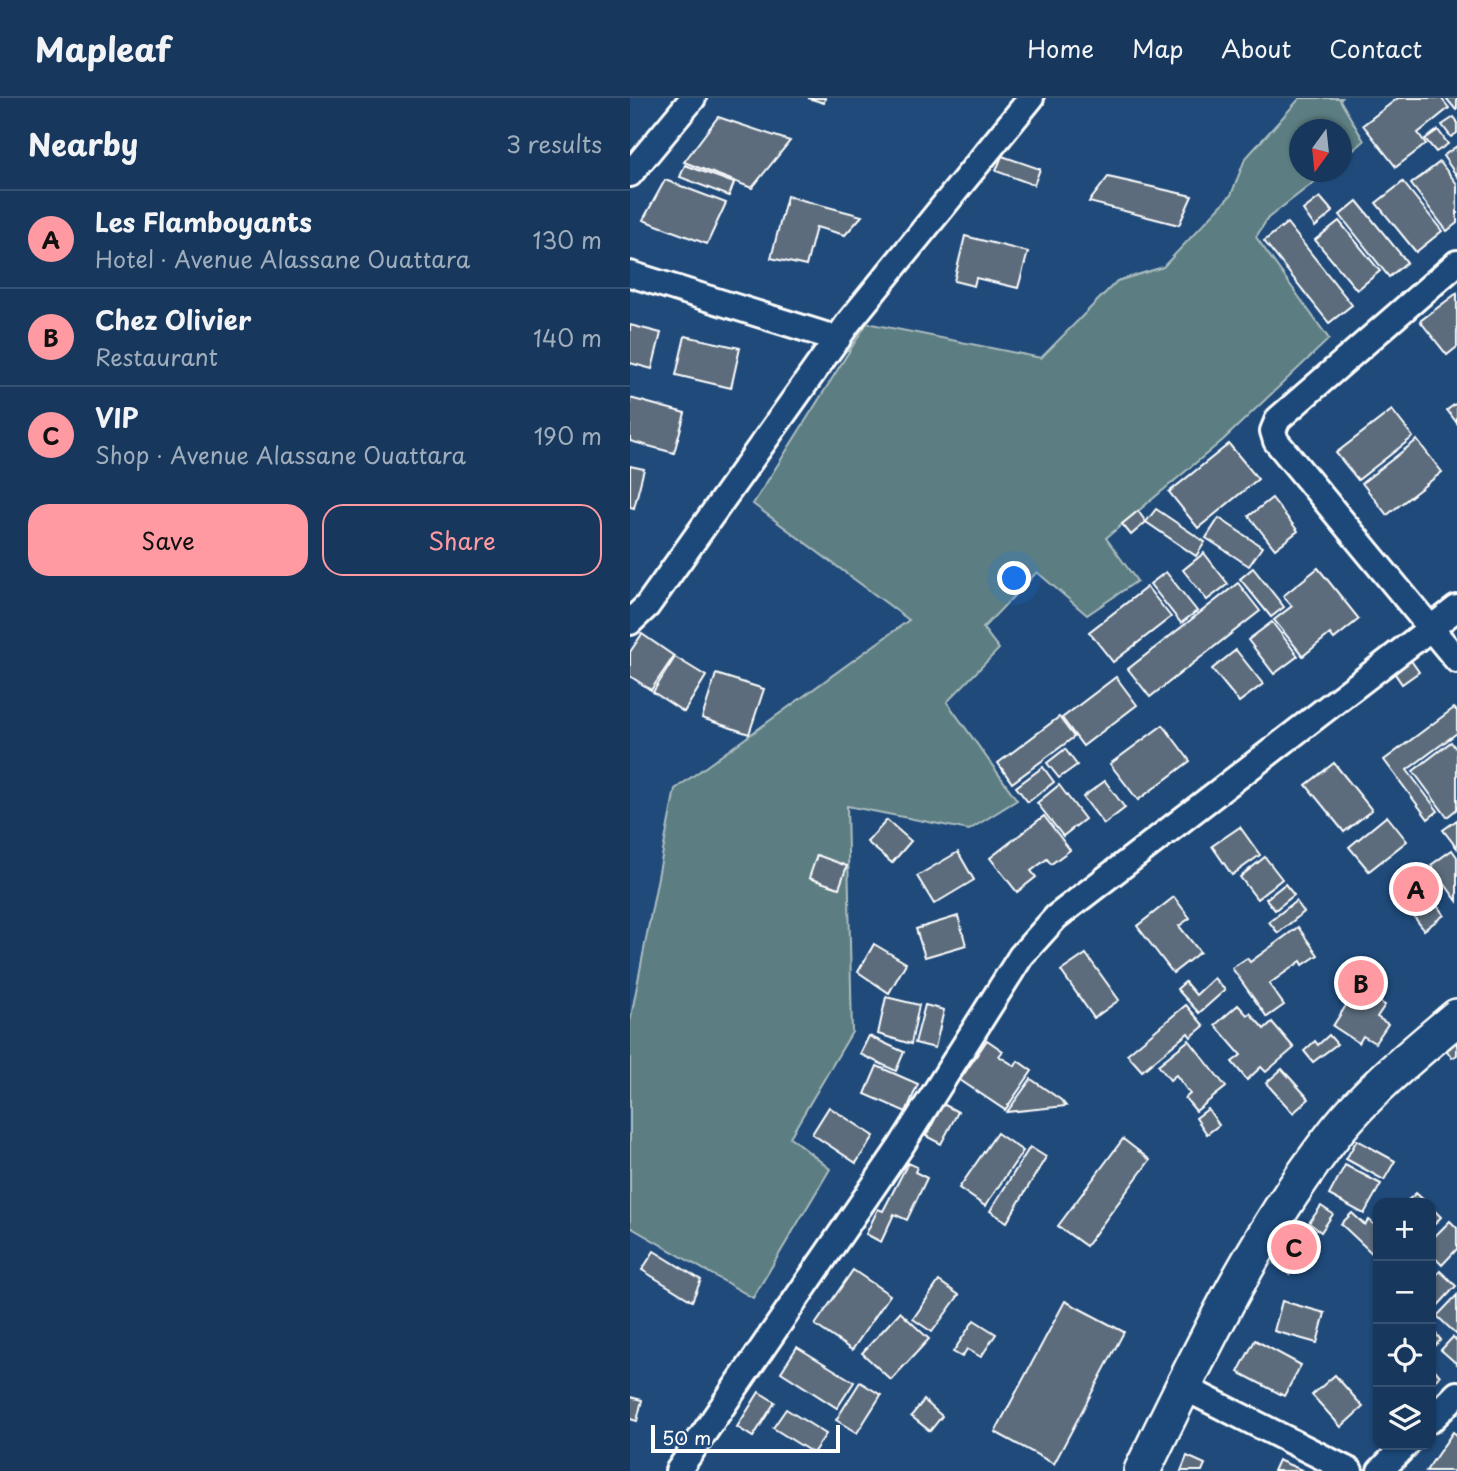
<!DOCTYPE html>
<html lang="en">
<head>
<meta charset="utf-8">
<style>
	:root { --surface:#17385c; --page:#203f62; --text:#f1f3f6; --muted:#9eacbb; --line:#365272; --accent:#ff9aa2 }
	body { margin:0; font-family:"Playpen Sans",sans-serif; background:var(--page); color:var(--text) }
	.controls { position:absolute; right:21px; bottom:21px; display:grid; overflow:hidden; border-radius:14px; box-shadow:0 2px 5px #0004 }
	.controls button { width:63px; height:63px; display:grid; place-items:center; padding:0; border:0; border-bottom:2px solid var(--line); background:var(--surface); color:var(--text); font:35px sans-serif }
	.compass { position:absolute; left:659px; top:21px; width:63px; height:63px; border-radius:50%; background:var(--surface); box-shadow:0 2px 5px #0004; rotate:195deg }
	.scale { position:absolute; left:21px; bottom:18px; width:189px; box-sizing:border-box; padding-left:7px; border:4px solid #fff; border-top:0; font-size:19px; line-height:24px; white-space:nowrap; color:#fff; -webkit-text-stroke:5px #1f4a7a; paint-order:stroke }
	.you { position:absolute; left:385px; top:481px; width:24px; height:24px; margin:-18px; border:5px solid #fff; border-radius:50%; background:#1a73e8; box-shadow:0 0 0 10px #1a73e833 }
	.badge { display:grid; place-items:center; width:46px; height:46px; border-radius:50%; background:var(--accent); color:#111; font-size:23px; font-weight:700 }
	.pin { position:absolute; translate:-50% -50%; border:4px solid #fff; box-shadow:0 2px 7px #0006 }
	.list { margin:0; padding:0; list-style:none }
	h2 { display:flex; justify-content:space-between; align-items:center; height:91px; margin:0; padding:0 28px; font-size:30px }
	h2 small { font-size:23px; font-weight:400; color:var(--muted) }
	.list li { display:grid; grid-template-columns:46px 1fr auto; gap:21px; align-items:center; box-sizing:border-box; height:98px; padding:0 28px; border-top:2px solid var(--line) }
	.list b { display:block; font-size:26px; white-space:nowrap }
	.list p { margin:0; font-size:23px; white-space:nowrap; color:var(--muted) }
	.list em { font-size:23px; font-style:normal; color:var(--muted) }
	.actions { display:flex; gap:14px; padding:21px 28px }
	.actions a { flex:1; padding:16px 0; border:2px solid var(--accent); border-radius:21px; text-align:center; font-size:24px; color:var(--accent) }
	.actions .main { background:var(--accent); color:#111 }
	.icon { flex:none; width:38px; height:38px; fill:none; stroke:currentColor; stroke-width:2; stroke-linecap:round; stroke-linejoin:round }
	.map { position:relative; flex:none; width:827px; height:1373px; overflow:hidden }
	header { display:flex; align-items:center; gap:42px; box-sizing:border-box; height:98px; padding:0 35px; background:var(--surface); border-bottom:2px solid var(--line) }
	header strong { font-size:33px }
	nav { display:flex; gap:38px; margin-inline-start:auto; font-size:24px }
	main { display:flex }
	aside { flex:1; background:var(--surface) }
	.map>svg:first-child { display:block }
	.green { fill:#5c7e82; stroke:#aebec0; stroke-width:2 }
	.building { fill:#5c6c7c; stroke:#fff; stroke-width:2 }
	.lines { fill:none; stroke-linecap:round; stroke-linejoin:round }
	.street-casing { stroke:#fff; stroke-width:30 }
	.secondary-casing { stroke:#fff; stroke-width:40 }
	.street { stroke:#1f4a7a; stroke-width:24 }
	.secondary { stroke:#1f4a7a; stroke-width:35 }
</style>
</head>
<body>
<header>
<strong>Mapleaf</strong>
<nav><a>Home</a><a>Map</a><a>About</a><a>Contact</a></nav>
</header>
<main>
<aside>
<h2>Nearby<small>3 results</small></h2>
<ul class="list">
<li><span class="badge">A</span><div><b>Les Flamboyants</b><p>Hotel · Avenue Alassane Ouattara</p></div><em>130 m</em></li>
<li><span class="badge">B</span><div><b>Chez Olivier</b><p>Restaurant</p></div><em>140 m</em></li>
<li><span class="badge">C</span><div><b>VIP</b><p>Shop · Avenue Alassane Ouattara</p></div><em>190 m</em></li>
</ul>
<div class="actions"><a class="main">Save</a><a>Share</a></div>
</aside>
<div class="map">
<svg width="827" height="1373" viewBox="0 0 827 1373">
	<rect width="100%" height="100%" fill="#1f4a7a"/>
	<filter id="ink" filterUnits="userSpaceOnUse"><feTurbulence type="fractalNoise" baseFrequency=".0143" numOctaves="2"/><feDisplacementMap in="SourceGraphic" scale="14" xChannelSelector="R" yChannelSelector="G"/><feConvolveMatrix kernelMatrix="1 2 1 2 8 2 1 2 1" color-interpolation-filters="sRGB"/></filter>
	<g filter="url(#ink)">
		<path class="green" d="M670,0H712L710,2L734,43L712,62V32H670V74H697L638,120L626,139L699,241L593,342L476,440L507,483L457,517L407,474L353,530L369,551L317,604L387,702L339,732L217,708L222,934L160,1039L200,1071L123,1200L0,1129V924L45,691L279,522L123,406L237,225L411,260L487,183L533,169L601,97L615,61Z"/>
		<g class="building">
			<path d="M178,0H195L194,5Z"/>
			<path d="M768,0H811L819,10L788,35L796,46L766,69L733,27Z"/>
			<path d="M816,0H827V11L826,12Z"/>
			<path d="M88,19L160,43L122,90L54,64Z"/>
			<path d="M824,19L827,23V35L821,39L812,27Z"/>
			<path d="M808,32L818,46L806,54L795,41Z"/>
			<path d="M827,48V78L813,58Z"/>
			<path d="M372,58L410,71L404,87L366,73Z"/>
			<path d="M810,64L827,86V125L817,133L781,86Z"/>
			<path d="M55,67L104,85L99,98L50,79Z"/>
			<path d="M478,79L562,98L549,127L459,104Z"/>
			<path d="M35,82L96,105L77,146L13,122Z"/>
			<path d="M773,84L812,133L786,154L746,105Z"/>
			<path d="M157,98L232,118L215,137L186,129L176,168L141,160Z"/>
			<path d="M690,99L703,114L685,129L673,112Z"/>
			<path d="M727,103L777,164L759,179L710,117Z"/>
			<path d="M709,123L750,173L727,192L685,142Z"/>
			<path d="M657,125L722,207L699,225L634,143Z"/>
			<path d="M335,138L398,154L388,190L346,180L344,188L324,183Z"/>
			<path d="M827,195V249L817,257L790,223Z"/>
			<path d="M0,227L31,235L22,271L0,265Z"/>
			<path d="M55,238L110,250L101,290L46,277Z"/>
			<path d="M0,300L55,315L44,355L0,343Z"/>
			<path d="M827,305V325L817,312Z"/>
			<path d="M762,312L783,339L728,382L706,355Z"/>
			<path d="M787,342L812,374L757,417L732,385Z"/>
			<path d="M599,346L628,381L568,430L539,394Z"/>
			<path d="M0,368L14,371L4,410L0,409Z"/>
			<path d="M642,400L668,433L645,451L619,418Z"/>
			<path d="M526,411L575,444L566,458L516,424Z"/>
			<path d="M508,413L516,424L501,437L492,426Z"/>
			<path d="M589,420L632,449L619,468L576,440Z"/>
			<path d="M574,455L598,486L577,502L553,472Z"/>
			<path d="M623,470L654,509L641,519L610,481Z"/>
			<path d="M688,470L729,521L704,541L700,536L673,558L644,522L662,508L653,498Z"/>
			<path d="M536,474L567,513L551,525L520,486Z"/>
			<path d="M608,485L630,513L520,599L498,571Z"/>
			<path d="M517,489L541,519L483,564L459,534Z"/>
			<path d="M642,524L668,558L644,576L618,542Z"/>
			<path d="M12,536L44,558L21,592L0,578V554Z"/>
			<path d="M606,552L633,586L609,604L582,571Z"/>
			<path d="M45,559L76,578L54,614L23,594Z"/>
			<path d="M780,561L789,574L772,586L763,573Z"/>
			<path d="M86,576L134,591L119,636L72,620Z"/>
			<path d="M486,579L507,607L453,648L432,620Z"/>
			<path d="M824,610L827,613V635L777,672L808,713L798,721L754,662Z"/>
			<path d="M429,619L444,639L382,685L368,665Z"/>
			<path d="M533,627L560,663L508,702L480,666Z"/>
			<path d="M821,644L827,652V711L817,719L783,673Z"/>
			<path d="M435,651L447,667L429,680L417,665Z"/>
			<path d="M704,665L742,712L714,734L676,687Z"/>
			<path d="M413,669L424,684L398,704L386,689Z"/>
			<path d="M475,683L495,710L474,726L453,699Z"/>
			<path d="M429,687L455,721L433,738L407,705Z"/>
			<path d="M414,718L440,752L421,766L417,761L401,773L406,779L387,794L360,760Z"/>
			<path d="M757,718L777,743L739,773L719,749Z"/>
			<path d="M257,722L281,743L262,765L237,744Z"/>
			<path d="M827,722V750L813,732Z"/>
			<path d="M610,729L630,757L602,777L582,748Z"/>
			<path d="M822,752L827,759V803L801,767Z"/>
			<path d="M328,754L344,782L304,806L287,778Z"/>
			<path d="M187,757L217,768L209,790L179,780Z"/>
			<path d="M635,759L652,781L627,801L610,779Z"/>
			<path d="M787,781L814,817L794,832L767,796Z"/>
			<path d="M655,786L664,797L645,812L636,801Z"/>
			<path d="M544,799L560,820L549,828L570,854L543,875L507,828Z"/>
			<path d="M666,803L674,814L648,835L639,824Z"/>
			<path d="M328,818L336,847L295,859L286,831Z"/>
			<path d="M668,829L688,857L673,867L671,863L639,886L654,907L637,919L602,870L617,860L620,864Z"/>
			<path d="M244,846L276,865L259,895L228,874Z"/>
			<path d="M456,856L489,902L464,920L431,873Z"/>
			<path d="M584,880L595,892L569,915L547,891L555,884L566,897Z"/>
			<path d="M727,890L755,907L747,919L758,926L745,945L733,938L729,945L703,928Z"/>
			<path d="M256,899L289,907L281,946L248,936Z"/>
			<path d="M295,907L314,912L305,950L285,945Z"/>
			<path d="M556,907L574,928L561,939L558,935L512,973L497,956Z"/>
			<path d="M608,907L617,917L620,915L634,931L642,924L664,950L636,974L631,969L617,982L602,964L611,957L585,927Z"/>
			<path d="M827,927V957L822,960L808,940Z"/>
			<path d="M699,937L707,946L683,964L674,953L685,943L688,947Z"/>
			<path d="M239,938L274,954L266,973L230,956Z"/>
			<path d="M357,942L373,953L369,958L385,968L388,963L402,973L375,1012L330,982Z"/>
			<path d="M559,942L596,989L566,1013L555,1000L560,996L546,977L540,982L528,967Z"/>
			<path d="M247,968L288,986L276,1014L235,996Z"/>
			<path d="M652,971L679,1001L663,1015L636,985Z"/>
			<path d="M401,981L431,1002L436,1008L377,1014Z"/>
			<path d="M313,1006L328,1014L311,1046L296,1038Z"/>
			<path d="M199,1009L244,1038L226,1065L182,1036Z"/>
			<path d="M578,1011L589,1027L577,1036L566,1020Z"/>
			<path d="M367,1035L393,1053L355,1108L329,1090Z"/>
			<path d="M493,1041L520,1062L456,1148L428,1128Z"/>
			<path d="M727,1042L765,1063L754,1082L716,1061Z"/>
			<path d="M400,1049L416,1059L377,1124L360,1113Z"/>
			<path d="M278,1065L287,1069L285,1074L297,1080L277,1122L264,1116L251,1144L236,1136L248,1111L253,1113Z"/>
			<path d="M715,1067L751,1086L734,1116L699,1097Z"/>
			<path d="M786,1095L797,1105L777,1103Z"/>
			<path d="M691,1108L703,1116L691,1134L679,1125Z"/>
			<path d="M801,1109L811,1119L803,1128L801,1126Z"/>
			<path d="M722,1115L735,1127L739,1122L748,1130V1161L711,1126Z"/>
			<path d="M820,1123L827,1130V1151L812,1167L801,1156V1142Z"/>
			<path d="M669,1132L684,1144L659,1176L644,1165Z"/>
			<path d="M24,1153L71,1182L62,1203L12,1172Z"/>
			<path d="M223,1172L260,1197L222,1252L185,1227Z"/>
			<path d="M810,1173L826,1188L802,1214L801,1183Z"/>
			<path d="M309,1183L329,1197L302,1234L283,1221Z"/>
			<path d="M827,1197V1237L807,1218Z"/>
			<path d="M435,1203L494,1234L424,1366L365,1334Z"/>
			<path d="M652,1203L695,1215L687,1245L644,1233Z"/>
			<path d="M270,1214L299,1241L261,1282L232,1255Z"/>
			<path d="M344,1222L366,1236L351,1259L337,1251L332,1259L323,1254Z"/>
			<path d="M801,1230L811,1242L801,1251Z"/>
			<path d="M823,1239L827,1243V1266L811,1252Z"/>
			<path d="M625,1242L671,1267L654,1298L608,1274Z"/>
			<path d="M167,1249L224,1284L207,1310L151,1274Z"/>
			<path d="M801,1267L810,1278L801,1286Z"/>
			<path d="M705,1277L733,1309L711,1329L682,1297Z"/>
			<path d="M230,1284L251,1297L227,1335L206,1322Z"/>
			<path d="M129,1294L145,1304L123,1339L107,1329Z"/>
			<path d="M0,1299L12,1302L7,1323L0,1321Z"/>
			<path d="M294,1302L312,1318L300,1333L281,1318Z"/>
			<path d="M156,1311L196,1336L183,1355L143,1330Z"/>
			<path d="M823,1334L827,1337V1373H796Z"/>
			<path d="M557,1358L575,1366L572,1373H551Z"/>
			<path d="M648,1362L674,1373H643Z"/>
		</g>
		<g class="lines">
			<g class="street-casing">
				<g id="street">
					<path d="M0,76L63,0"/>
					<path d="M827,165L648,321L643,333L646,343L827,562"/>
					<path d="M0,176L208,241"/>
					<path d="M0,524L17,508L219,224L401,0"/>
					<path d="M553,1289L720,1373"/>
					<path d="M801,1322L827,1296"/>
					<path d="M48,1373L271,1048L391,858L426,819L827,510"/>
					<path d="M750,1373L776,1347"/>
				</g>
			</g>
			<g class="secondary-casing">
				<path id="secondary" d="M512,1373C569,1256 626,1135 707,1032C741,990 786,954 827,919"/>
			</g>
			<use href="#street" class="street"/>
			<use href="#secondary" class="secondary"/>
		</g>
	</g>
</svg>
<div class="controls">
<button>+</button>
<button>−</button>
<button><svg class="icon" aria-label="locate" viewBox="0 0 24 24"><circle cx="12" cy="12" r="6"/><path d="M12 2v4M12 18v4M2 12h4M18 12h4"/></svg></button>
<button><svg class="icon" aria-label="layers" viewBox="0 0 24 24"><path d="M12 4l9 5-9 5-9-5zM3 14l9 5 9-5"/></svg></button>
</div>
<svg class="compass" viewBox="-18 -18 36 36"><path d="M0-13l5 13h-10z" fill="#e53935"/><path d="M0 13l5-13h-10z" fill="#9eacbb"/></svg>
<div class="scale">50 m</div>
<div class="you"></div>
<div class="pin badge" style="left:786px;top:791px">A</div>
<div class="pin badge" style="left:731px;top:885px">B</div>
<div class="pin badge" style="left:664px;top:1149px">C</div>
</div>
</main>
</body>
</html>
